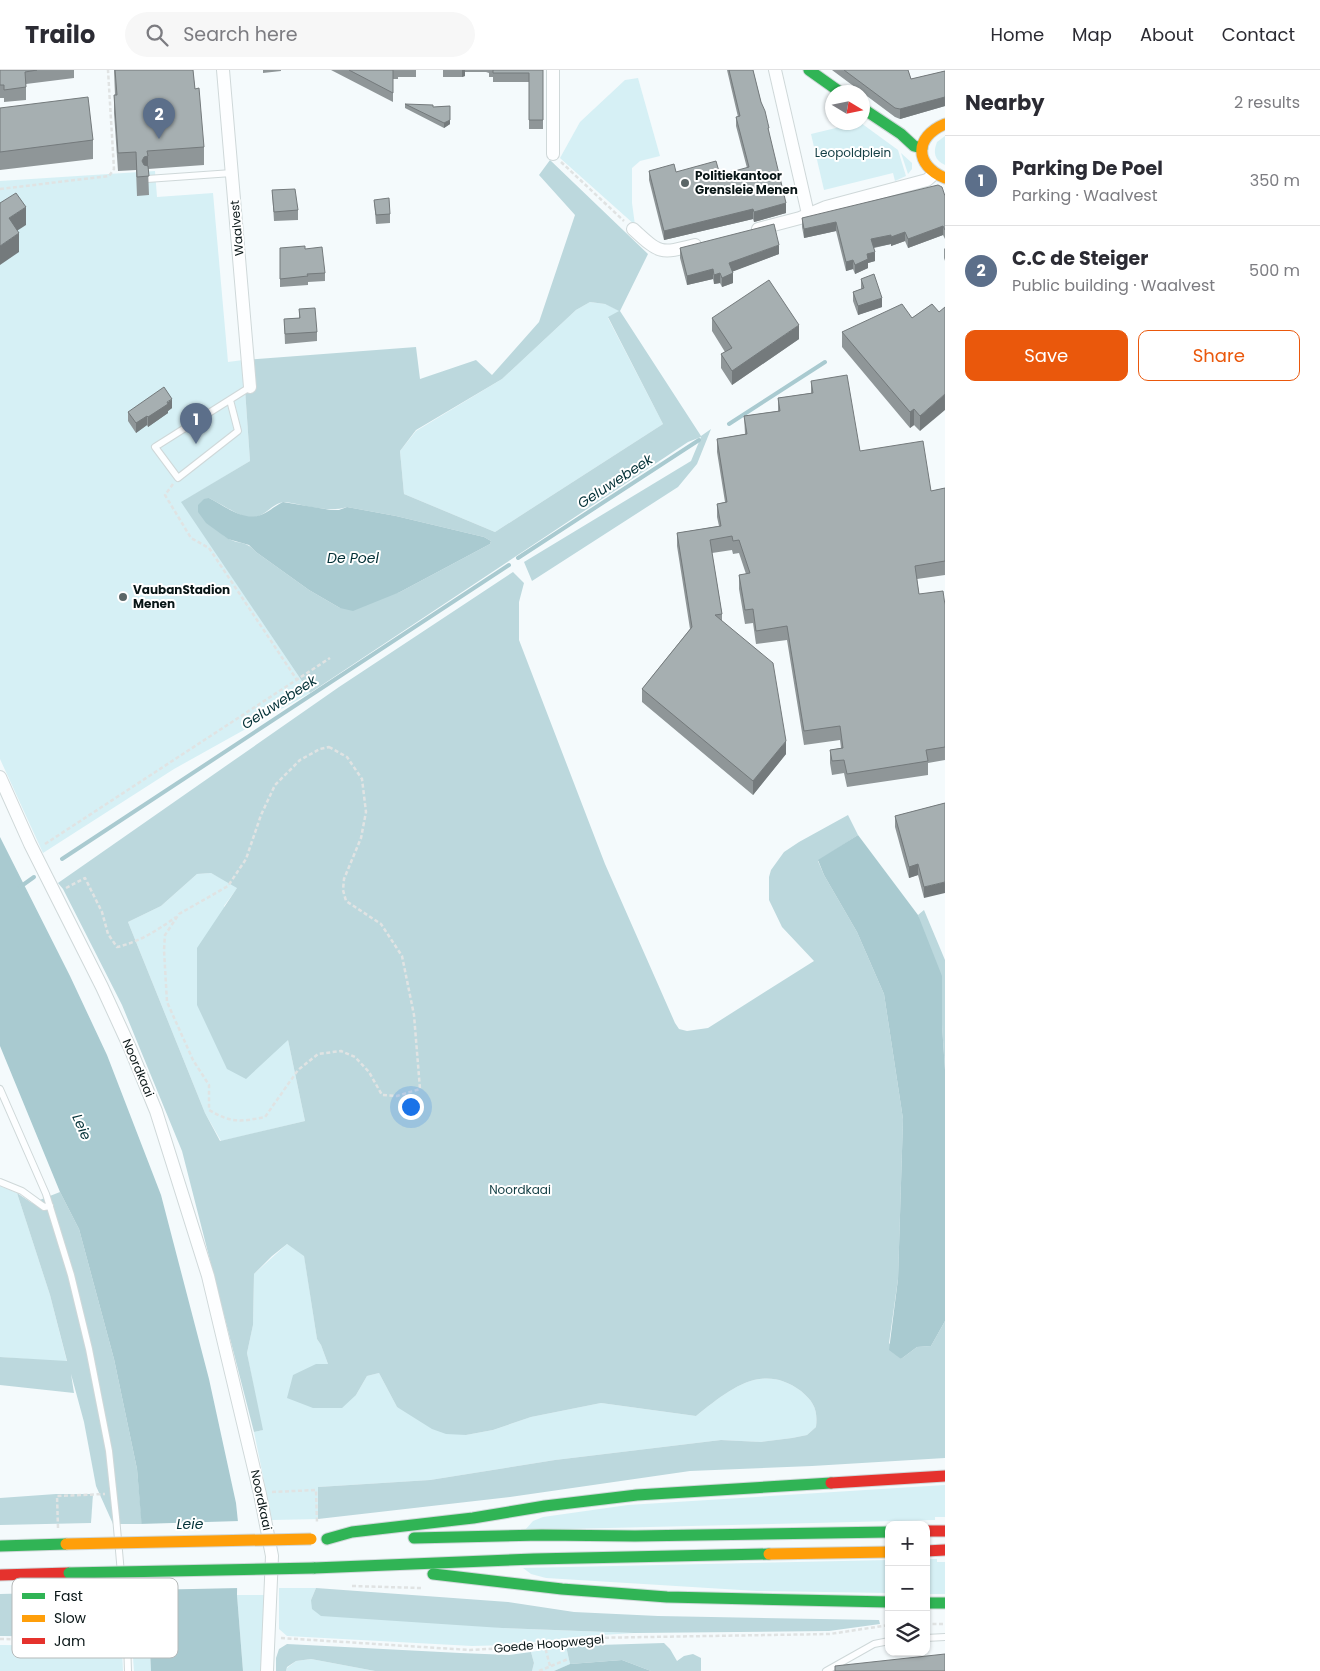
<!DOCTYPE html>
<html lang="en">
<head>
<meta charset="utf-8">
<style>
	:root { --surface:#fff; --page:#f7f7f7; --text:#2b2b33; --muted:#7c7c81; --line:#e1e1e2; --accent:#ea580c }
	body { margin:0; font-family:Poppins,sans-serif; background:var(--page); color:var(--text) }
	.controls { position:absolute; right:15px; bottom:15px; display:grid; overflow:hidden; border-radius:10px; box-shadow:0 1px 4px #0004 }
	.controls button { width:45px; height:45px; display:grid; place-items:center; padding:0; border:0; border-bottom:1px solid var(--line); background:var(--surface); color:var(--text); font:25px sans-serif }
	.compass { position:absolute; left:825px; top:15px; width:45px; height:45px; border-radius:50%; background:var(--surface); box-shadow:0 1px 4px #0004; rotate:100deg }
	.you { position:absolute; left:410px; top:1036px; width:18px; height:18px; margin:-12px; border:4px solid #fff; border-radius:50%; background:#1a73e8; box-shadow:0 0 0 8px #1a73e833 }
	.badge { display:grid; place-items:center; width:32px; height:32px; border-radius:50%; background:var(--accent); color:#fff; font-size:16px; font-weight:700 }
	.pin { position:absolute; translate:-50% -41px; filter:drop-shadow(0 1px 2px #0008) }
	.pin::after { content:''; position:absolute; top:26px; width:18px; height:15px; background:inherit; clip-path:polygon(0 0,100% 0,50% 100%) }
	.list { margin:0; padding:0; list-style:none }
	h2 { display:flex; justify-content:space-between; align-items:center; height:65px; margin:0; padding:0 20px; font-size:21px }
	h2 small { font-size:16px; font-weight:400; color:var(--muted) }
	.list li { display:grid; grid-template-columns:32px 1fr auto; gap:15px; align-items:center; box-sizing:border-box; height:90px; padding:0 20px; border-top:1px solid var(--line) }
	.list b { display:block; font-size:19px; white-space:nowrap }
	.list p { margin:0; font-size:16px; white-space:nowrap; color:var(--muted) }
	.list em { font-size:16px; font-style:normal; color:var(--muted) }
	.actions { display:flex; gap:10px; padding:15px 20px }
	.actions a { flex:1; padding:11px 0; border:1px solid var(--accent); border-radius:10px; text-align:center; font-size:18px; color:var(--accent) }
	.actions .main { background:var(--accent); color:#fff }
	.icon { flex:none; width:28px; height:28px; fill:none; stroke:currentColor; stroke-width:2; stroke-linecap:round; stroke-linejoin:round }
	.map { position:relative; flex:none; width:945px; height:1601px; overflow:hidden }
	header { display:flex; align-items:center; gap:30px; box-sizing:border-box; height:70px; padding:0 25px; background:var(--surface); border-bottom:1px solid var(--line) }
	header strong { font-size:24px }
	nav { display:flex; gap:28px; margin-inline-start:auto; font-size:18px }
	.search { width:350px; height:45px; background:var(--page); display:flex; align-items:center; gap:12px; box-sizing:border-box; padding:0 18px; border-radius:28px; color:var(--muted); font-size:19px }
	main { display:flex }
	aside { flex:1; background:var(--surface) }
	.map>svg:first-child { display:block }
	.green { fill:#d6f0f5 }
	.forest { fill:#bcd8dd; fill-rule:evenodd }
	.water { fill:#a9cad0 }
	.pier { fill:#f4fafc }
	.lines { fill:none; stroke-linecap:round; stroke-linejoin:round }
	.stream { stroke:#a9cad0; stroke-width:4 }
	.lane-casing { stroke:#cfd8d9; stroke-width:8 }
	.street-casing { stroke:#cfd8d9; stroke-width:14 }
	.fast-casing { stroke:#cfd8d9; stroke-width:13 }
	.slow-casing { stroke:#cfd8d9; stroke-width:13 }
	.jam-casing { stroke:#cfd8d9; stroke-width:13 }
	.path { stroke:#e0e3e3; stroke-width:2.5; stroke-dasharray:4 2.5; stroke-linecap:butt }
	.lane { stroke:#fdfeff; stroke-width:6 }
	.street { stroke:#fdfeff; stroke-width:12 }
	.fast { stroke:#30b455; stroke-width:11 }
	.slow { stroke:#ff9f0a; stroke-width:11 }
	.jam { stroke:#e5322d; stroke-width:11 }
	.fast-bridge-casing { stroke:#cfd8d9; stroke-width:13; stroke-linecap:butt }
	.slow-bridge-casing { stroke:#cfd8d9; stroke-width:13; stroke-linecap:butt }
	.fast-bridge { stroke:#30b455; stroke-width:11 }
	.slow-bridge { stroke:#ff9f0a; stroke-width:11 }
	.wall { fill:#8f9698 }
	.shaded-wall { fill:#747a7c }
	.building { fill:#a6afb1; stroke:#747a7c }
	.poi-dot { fill:#5b6667; stroke:#fff; stroke-width:2 }
	.labels { text-anchor:middle; stroke-width:4; stroke-linejoin:round; paint-order:stroke }
	.park-label { font-size:12px; fill:#154046; stroke:#fff }
	.poi-label { font-size:12px; font-weight:bold; fill:#091617; stroke:#fff; text-anchor:start }
	.street-label { font-size:12px; fill:#091617; stroke:#fff }
	.water-label { font-size:14px; font-style:italic; fill:#023036; stroke:#fff }
	.key { fill:#fff; stroke:#b5b9b9; stroke-width:1 }
	.key-label { font-size:14px; fill:#091617 }
</style>
</head>
<body>
<header>
<strong>Trailo</strong>
<div class="search"><svg class="icon" aria-label="search" viewBox="0 0 24 24"><circle cx="10" cy="10" r="6"/><path d="M15 15l6 6"/></svg>Search here</div>
<nav><a>Home</a><a>Map</a><a>About</a><a>Contact</a></nav>
</header>
<main>
<div class="map">
<svg width="945" height="1601" viewBox="0 0 945 1601">
	<rect width="100%" height="100%" fill="#f4fafc"/>
	<g class="green">
		<path d="M638,8L660,86L640,91L632,98V133L635,155L560,88L580,52L625,10Z"/>
		<path d="M839,53H861L898,80L906,106L895,111L893,103L824,120L811,64L840,57Z"/>
		<path d="M945,66V95C934,90 933,82 937,72Z"/>
		<path d="M901,83L912,93V99L908,104Z"/>
		<path d="M155,101L157,127L213,123L228,292L243,290L250,391L182,432L310,623L174,699L43,783L0,689V111Z"/>
		<path d="M590,232L605,234L620,241L608,248L663,354L495,462L404,424L400,381L416,361L502,309L576,240Z"/>
		<path d="M211,803L238,817L224,836L288,970L305,1051L221,1071L205,1043L128,852L161,836L197,804Z"/>
		<path d="M0,1116L17,1123L50,1225L67,1292L0,1287Z"/>
		<path d="M287,1174L304,1185L317,1269L321,1275L328,1294L356,1325L367,1306L379,1303L397,1337L466,1365L493,1360L531,1347L601,1333L696,1346C728,1321 761,1291 801,1321C814,1332 818,1340 816,1357L807,1365L792,1368L761,1372L721,1370L555,1390L430,1410L318,1417V1449L272,1450L254,1362L262,1360L247,1283L253,1255L254,1204Z"/>
		<path d="M945,1415V1447H935V1450L525,1460L533,1451L543,1447L628,1435Z"/>
		<path d="M926,1489H937V1492H945V1524H926Z"/>
		<path d="M889,1490V1523L757,1521L546,1508L531,1504L523,1498Z"/>
		<path d="M279,1518H316L311,1530L502,1558L634,1563L586,1566L509,1575L472,1576L287,1566L279,1559Z"/>
		<path d="M147,1520L151,1601H134L128,1521Z"/>
		<path d="M237,1525H264L262,1601H243Z"/>
		<path d="M0,1575L111,1576L122,1580L123,1601H0Z"/>
		<path d="M566,1576L570,1594L554,1601H532L534,1593L531,1582Z"/>
		<path d="M311,1589L375,1601H286L287,1598L296,1591Z"/>
	</g>
	<g class="forest">
		<path d="M550,90L648,184L620,241L701,366L711,359L697,394L678,417L532,511L524,492L691,391L701,367L688,372L310,623L181,432L250,391L243,290L416,277L420,309L476,290L492,305L539,252L575,145L539,105ZM590,232L605,234L619,241L608,247L663,354L495,462L404,424L400,381L416,360L502,309L576,240ZM209,428C219,433 238,445 247,447C264,451 272,431 286,432C305,435 328,443 347,437L396,446L484,467L491,471L490,474L400,522L340,538L309,520L256,482C245,470 241,475 229,469C215,463 213,441 209,428Z"/>
		<path d="M513,502L524,513L519,532V570L605,794L675,953L679,959L687,961L708,958L814,891L782,857L769,830V807L771,800L784,782L799,772L848,745L858,765L818,791L824,805L857,862L884,924L903,1049L898,1209L889,1273L901,1289L917,1277L931,1276L945,1251V1388L812,1396L690,1401L510,1427L318,1449V1417L430,1410L555,1390L721,1370L761,1372L792,1368L807,1365L816,1357C818,1340 814,1332 801,1321C761,1291 728,1321 696,1346L601,1333L531,1347L493,1360L466,1365L446,1364L432,1359L397,1337L379,1303L367,1306L356,1325L342,1338H313L287,1328L293,1305L316,1294H328L321,1275L317,1269L304,1186L287,1174L272,1186L254,1204L253,1255L247,1283L263,1360L254,1362L182,1081L122,935L63,819L58,813L339,617ZM211,803L237,818L197,878V935L227,999L246,1009L288,970L305,1051L220,1071L205,1043L128,852L161,836L197,804Z"/>
		<path d="M924,840L945,890V1000L942,955L918,845Z"/>
		<path d="M60,1122L79,1159L114,1289L137,1399L142,1454H113L96,1416L84,1352L71,1304L74,1323L0,1315V1287L67,1291L50,1225L17,1123L32,1133Z"/>
		<path d="M56,1424H93L91,1453L0,1455V1428Z"/>
		<path d="M316,1518L508,1532L574,1542L658,1546L879,1550L880,1554L829,1561L634,1563L502,1558L321,1546L312,1539L311,1530Z"/>
		<path d="M118,1521L120,1554L116,1563L107,1567L0,1566V1524Z"/>
		<path d="M664,1573L670,1579L677,1591L684,1586L693,1584L701,1588V1601H651L622,1590L570,1594L566,1576Z"/>
		<path d="M287,1574L460,1583L509,1585L531,1582L534,1593L532,1601H375L311,1589L296,1591L287,1597L286,1601H276V1588L279,1579Z"/>
	</g>
	<g class="water">
		<path d="M209,428C225,436 245,453 263,444C270,441 276,435 283,432L331,440H339L347,437L396,446L484,467L491,471L490,474L400,522L353,541L340,538L309,520L256,482L249,475L228,469L206,453L198,442V435L204,429Z"/>
		<path d="M858,765L918,845L942,906V955L945,1000V1251L931,1276L917,1277L901,1289L889,1280L898,1209L903,1049L884,924L857,862L824,805L818,790Z"/>
		<path d="M0,767L70,906L107,985L161,1125L209,1309L236,1433L238,1452L237,1525L243,1601H151L147,1520L137,1399L114,1289L79,1159L60,1122L0,976Z"/>
		<path d="M622,1590L651,1601H554L570,1594Z"/>
	</g>
	<path class="pier" d="M240,1451V1518L145,1520L139,1454Z"/>
	<g class="lines">
		<g class="stream">
			<path d="M729,354L825,292"/>
			<path d="M518,488L699,370"/>
			<path d="M62,789L509,495"/>
			<path d="M20,817L34,807"/>
		</g>
		<g class="lane-casing">
			<g id="lane">
				<path d="M147,109L232,103"/>
				<path d="M230,330L238,361L178,408L155,377L250,317"/>
				<path d="M0,1019L46,1124L71,1205L89,1279L109,1381L116,1447L127,1571L128,1601"/>
				<path d="M0,1112L22,1121L44,1137L50,1136"/>
				<path d="M926,1568L945,1567"/>
				<path d="M826,1601L874,1574L889,1571"/>
			</g>
		</g>
		<g class="street-casing">
			<g id="street">
				<path d="M223,0L250,317"/>
				<path d="M775,0L808,144"/>
				<path d="M553,84V0"/>
				<path d="M633,159C660,184 660,184 695,175"/>
				<path d="M758,159L800,148L826,137L927,110L934,104"/>
				<path d="M0,707L30,774L102,917L130,978L156,1041L208,1206L260,1424L272,1486L267,1601"/>
			</g>
		</g>
		<g class="fast-casing">
			<g id="fast">
				<path d="M809,0L840,22"/>
				<path d="M862,38L901,64L914,76L922,78"/>
				<path d="M414,1468L542,1465L635,1466L889,1462"/>
				<path d="M327,1469L352,1462L473,1448L545,1436L637,1425L831,1413"/>
				<path d="M0,1476L66,1474"/>
				<path d="M314,1498L534,1489L769,1484"/>
				<path d="M433,1504L562,1519L667,1527L889,1532"/>
				<path d="M926,1533H945"/>
			</g>
		</g>
		<g class="slow-casing">
			<g id="slow">
				<path d="M945,54C914,67 914,95 945,108"/>
				<path d="M769,1484L889,1482"/>
			</g>
		</g>
		<g class="jam-casing">
			<g id="jam">
				<path d="M831,1413L945,1406"/>
				<path d="M926,1461H945"/>
				<path d="M926,1481L945,1480"/>
				<path d="M0,1505L69,1503"/>
			</g>
		</g>
		<g class="path">
			<path d="M561,92L624,151"/>
			<path d="M0,119L109,106L114,99L108,0"/>
			<path d="M173,414L165,425L191,468L209,478L297,610"/>
			<path d="M329,677L347,687L362,709L366,742L361,768L344,809L343,820L346,831L381,854L402,886L414,945L420,1019L397,1026L382,1025L369,1002L355,987L341,981L318,984L298,1000L265,1047C240,1052 231,1053 209,1040V1015L193,990L167,932L164,880L165,865L179,844L228,816L246,789L261,745L275,715L300,690L320,679Z"/>
			<path d="M45,774L330,588"/>
			<path d="M66,818L85,808L102,842L108,864L117,877C139,872 158,860 176,847"/>
			<path d="M272,1422L316,1420L317,1453"/>
			<path d="M58,1458L57,1426L105,1424"/>
			<path d="M352,1516L421,1518"/>
			<path d="M926,1554H945"/>
			<path d="M281,1568L470,1580L504,1578L587,1568L830,1564L889,1555"/>
			<path d="M0,1569L118,1571"/>
			<path d="M544,1573L550,1596"/>
			<path d="M539,1601L568,1589"/>
		</g>
		<use href="#lane" class="lane"/>
		<use href="#street" class="street"/>
		<use href="#fast" class="fast"/>
		<use href="#slow" class="slow"/>
		<use href="#jam" class="jam"/>
		<g class="fast-bridge-casing">
			<path id="fast-bridge" d="M69,1503L314,1498"/>
		</g>
		<g class="slow-bridge-casing">
			<path id="slow-bridge" d="M66,1474L311,1469"/>
		</g>
		<use href="#fast-bridge" class="fast-bridge"/>
		<use href="#slow-bridge" class="slow-bridge"/>
	</g>
	<g class="wall">
		<path d="M0,0H74V8L26,14V30L4,32V28H0Z"/>
		<path d="M114,0H193L195,19L204,77V95L148,99L149,125L137,126L136,100L118,101L114,43V25H115Z"/>
		<path d="M263,0H281V1L263,3Z"/>
		<path d="M331,0H416V7H398V9H393V32Z"/>
		<path d="M443,0H543V59H529V12H493V7H489V3L486,2H465V6L462,7H443Z"/>
		<path d="M727,0H753L769,64L786,143L754,152L753,149L664,170L649,110V101L676,102L720,105L747,98L736,56V47H738Z"/>
		<path d="M832,0H908L911,9L945,1V36L900,49L895,47Z"/>
		<path d="M405,34L433,37L450,36V54L444,58L405,38Z"/>
		<path d="M0,38L93,70V89L0,100Z"/>
		<path d="M272,120L298,140V150L274,151Z"/>
		<path d="M945,126V169L943,165L908,178L905,171L891,176V174L874,178L875,191L868,193V198L855,204L853,199L846,201L836,161L804,168L802,157V148Z"/>
		<path d="M374,130L390,144V153L376,154Z"/>
		<path d="M280,178L305,179L325,203V211L308,212V215L280,217Z"/>
		<path d="M680,178L779,184L733,201V213L722,217L720,213L714,214L713,209L687,215L680,188Z"/>
		<path d="M945,178V191L944,188V179Z"/>
		<path d="M861,209L882,237L858,245L853,231V222L861,219Z"/>
		<path d="M932,234L920,361L914,355L910,358L842,277V262L912,248Z"/>
		<path d="M299,239L317,262V271L285,274L284,249L299,248Z"/>
		<path d="M712,248L799,269L732,315L721,298V284L725,282L712,261Z"/>
		<path d="M811,311L860,381L931,421L945,418V505L917,509L919,524L945,535V690L928,693V705L847,717L844,703L832,705L830,693V680L841,678L840,670L804,675L787,570L756,574L753,553L745,554L739,519V505L746,504L739,483L733,484L732,480L712,483L722,544V551L786,684L753,725L642,632V619L690,559L677,476V463L719,456L717,447V434L725,432L717,382V369L745,364L744,346L778,341V328L811,323Z"/>
		<path d="M172,338L168,341V343L148,357L147,355L136,363L128,351V342Z"/>
		<path d="M945,733L924,828L918,805L909,808L895,757V746Z"/>
	</g>
	<g class="shaded-wall">
		<path d="M462,0H465V6L462,7Z"/>
		<path d="M945,27V36L900,49V39Z"/>
		<path d="M450,50V54L444,58V53Z"/>
		<path d="M148,86V104L142,91L144,87Z"/>
		<path d="M786,133V143L754,152V142Z"/>
		<path d="M26,137V155L9,166V148Z"/>
		<path d="M753,139V149L664,170V161Z"/>
		<path d="M836,152V161L804,168V159Z"/>
		<path d="M943,156V165L908,178V169Z"/>
		<path d="M905,162V171L891,176V167Z"/>
		<path d="M19,163V182L0,195V176Z"/>
		<path d="M891,165V174L871,178V169Z"/>
		<path d="M779,175V184L729,203V193Z"/>
		<path d="M875,182V191L868,193V198L855,204V195L867,184Z"/>
		<path d="M853,190V199L846,201V192Z"/>
		<path d="M713,199V209L687,215V206Z"/>
		<path d="M720,203V213L714,214V205Z"/>
		<path d="M733,203V213L722,217V208Z"/>
		<path d="M882,228V237L858,245V236Z"/>
		<path d="M799,255V269L732,315V301Z"/>
		<path d="M945,324V340L920,361V346Z"/>
		<path d="M172,329V338L168,341V343L148,357V347Z"/>
		<path d="M914,339V355L910,358V342Z"/>
		<path d="M147,346V355L136,363V353Z"/>
		<path d="M786,671V684L753,725V711Z"/>
		<path d="M918,794V805L909,808V797Z"/>
		<path d="M945,812V823L924,828V817Z"/>
	</g>
	<g class="building">
		<path d="M0,0H37L25,2L26,17L4,20V15H0Z"/>
		<path d="M115,0H193L195,19L199,18L204,77L147,81L148,86L144,87L142,91L144,95L148,96L149,106L137,107L136,82L118,83L114,25H117Z"/>
		<path d="M349,0H393V23Z"/>
		<path d="M493,0H543V50H529V3H493Z"/>
		<path d="M729,0H753L761,32L765,41L769,58H768L786,133L754,142L753,139L664,161L649,101L674,94L676,102L716,91L720,105L749,97L736,47L740,46Z"/>
		<path d="M844,0H908L911,9L945,1V27L900,39L895,38Z"/>
		<path d="M88,27L93,70L0,82V38Z"/>
		<path d="M405,34L433,35V37L450,36V50L444,53Z"/>
		<path d="M938,115L942,117L945,126V160L943,156L908,169L905,162L891,167V165L871,169L875,182L867,184L868,189L855,195L853,190L846,192L836,152L804,159L802,148Z"/>
		<path d="M295,119L298,140L274,142L272,120Z"/>
		<path d="M16,123L26,137L9,148L19,163L0,176V133Z"/>
		<path d="M389,128L390,144L376,145L374,130Z"/>
		<path d="M774,154L779,175L729,193L733,203L722,208L720,203L714,205L713,199L687,206L680,178Z"/>
		<path d="M305,176V179L322,177L325,203L307,204L308,206L280,209V178Z"/>
		<path d="M874,204L882,228L858,236L853,222L864,218L861,209Z"/>
		<path d="M769,210L799,255L732,301L721,284L732,278L712,248Z"/>
		<path d="M902,234L912,248L932,234L939,242L945,237V324L920,346L914,339L910,342L842,262Z"/>
		<path d="M315,238L317,262L285,264L284,249L300,248L299,239Z"/>
		<path d="M847,305L860,381L923,371L931,421L945,418V491L915,496L919,524L943,521L945,535V677L926,680L928,691L847,704L844,690L832,691L830,680L843,678L840,656L804,661L787,556L756,561L753,539L745,540L739,505L750,503L739,470L733,471L732,466L710,470L722,544L715,545L773,593L786,671L753,711L642,619L692,557L677,463L721,456L717,434L727,432L717,369L747,364L744,346L780,341L778,328L813,323L811,311Z"/>
		<path d="M164,317L172,329L167,332L168,334L148,347L147,346L136,353L128,342Z"/>
		<path d="M945,733V812L924,817L918,794L909,797L895,746Z"/>
		<path d="M945,1584V1601H835V1596Z"/>
	</g>
	<g class="poi-dot">
		<circle cx="685" cy="113" r="5"/>
		<circle cx="123" cy="527" r="5"/>
	</g>
	<g class="labels">
		<g class="park-label">
			<text x="853" y="87">Leopoldplein</text>
			<text x="520" y="1124">Noordkaai</text>
		</g>
		<g class="poi-label">
			<text x="695" y="110">Politiekantoor<tspan x="695" dy="14">Grensleie Menen</tspan></text>
			<text x="133" y="524">VaubanStadion<tspan x="133" dy="14">Menen</tspan></text>
		</g>
		<g class="street-label">
			<text transform="translate(237 158) rotate(-95)" y="4">Waalvest</text>
			<text transform="translate(138 998) rotate(67)" y="4">Noordkaai</text>
			<text transform="translate(261 1430) rotate(78)" y="4">Noordkaai</text>
			<text transform="translate(549 1574) rotate(-5)" y="4">Goede Hoopwegel</text>
		</g>
		<g class="water-label">
			<text transform="translate(615 411) rotate(-33)" y="5">Geluwebeek</text>
			<text x="353" y="493">De Poel</text>
			<text transform="translate(279 632) rotate(-33)" y="5">Geluwebeek</text>
			<text transform="translate(82 1057) rotate(66)" y="5">Leie</text>
			<text x="190" y="1459">Leie</text>
		</g>
	</g>
	<rect x="12" y="1508" width="166" height="80" rx="8" class="key"/>
	<rect x="22" y="1523" width="23" height="6" fill="#30b455"/>
	<rect x="22" y="1545" width="23" height="7" fill="#ff9f0a"/>
	<rect x="22" y="1568" width="23" height="6" fill="#e5322d"/>
	<g class="key-label">
		<text x="54" y="1531">Fast</text>
		<text x="54" y="1553">Slow</text>
		<text x="54" y="1576">Jam</text>
	</g>
</svg>
<div class="controls">
<button>+</button>
<button>−</button>
<button><svg class="icon" aria-label="layers" viewBox="0 0 24 24"><path d="M12 4l9 5-9 5-9-5zM3 14l9 5 9-5"/></svg></button>
</div>
<svg class="compass" viewBox="-18 -18 36 36"><path d="M0-13l5 13h-10z" fill="#e53935"/><path d="M0 13l5-13h-10z" fill="#7c7c81"/></svg>
<div class="you"></div>
<div class="pin badge" style="left:196px;top:374px;background:#5c6f8a">1</div>
<div class="pin badge" style="left:159px;top:69px;background:#5c6f8a">2</div>
</div>
<aside>
<h2>Nearby<small>2 results</small></h2>
<ul class="list">
<li><span class="badge" style="background:#5c6f8a">1</span><div><b>Parking De Poel</b><p>Parking · Waalvest</p></div><em>350 m</em></li>
<li><span class="badge" style="background:#5c6f8a">2</span><div><b>C.C de Steiger</b><p>Public building · Waalvest</p></div><em>500 m</em></li>
</ul>
<div class="actions"><a class="main">Save</a><a>Share</a></div>
</aside>
</main>
</body>
</html>
